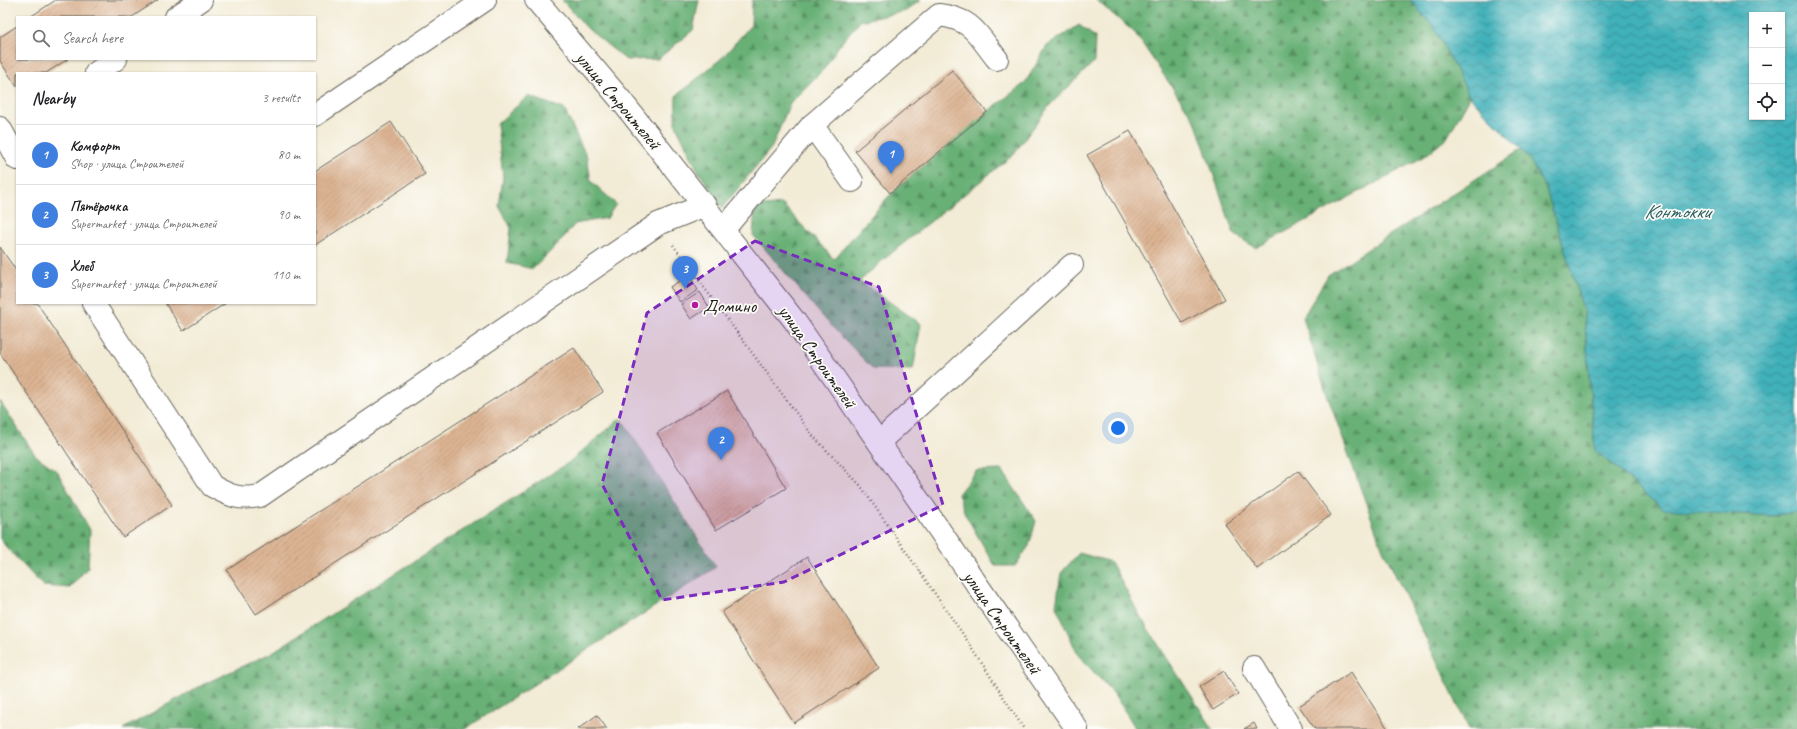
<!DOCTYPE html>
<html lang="en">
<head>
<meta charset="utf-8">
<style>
	:root { --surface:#fff; --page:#f6f6f6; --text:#202124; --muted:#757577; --line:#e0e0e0; --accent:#0f766e }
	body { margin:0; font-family:Caveat,sans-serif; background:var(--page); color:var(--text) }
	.controls { position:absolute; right:12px; top:12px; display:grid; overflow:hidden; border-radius:0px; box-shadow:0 1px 3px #0004 }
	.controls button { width:36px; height:36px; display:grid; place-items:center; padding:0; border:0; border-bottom:1px solid var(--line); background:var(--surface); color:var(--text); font:20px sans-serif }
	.you { position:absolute; left:1118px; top:428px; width:14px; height:14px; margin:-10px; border:3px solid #fff; border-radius:50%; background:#1a73e8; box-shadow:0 0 0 6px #1a73e833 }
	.badge { display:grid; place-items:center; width:26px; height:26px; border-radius:50%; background:var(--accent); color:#fff; font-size:13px; font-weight:700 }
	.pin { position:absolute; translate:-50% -33px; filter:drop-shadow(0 1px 2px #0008) }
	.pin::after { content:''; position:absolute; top:21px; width:14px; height:12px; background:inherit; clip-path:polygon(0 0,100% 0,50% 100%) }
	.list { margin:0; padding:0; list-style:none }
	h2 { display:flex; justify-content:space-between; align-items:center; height:52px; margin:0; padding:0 16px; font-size:17px }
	h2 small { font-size:13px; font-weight:400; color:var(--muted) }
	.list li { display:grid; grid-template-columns:26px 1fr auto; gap:12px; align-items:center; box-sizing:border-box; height:60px; padding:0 16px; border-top:1px solid var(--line) }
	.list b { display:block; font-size:15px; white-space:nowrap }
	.list p { margin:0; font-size:13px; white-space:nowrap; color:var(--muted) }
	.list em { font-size:13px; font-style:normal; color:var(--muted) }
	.icon { flex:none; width:22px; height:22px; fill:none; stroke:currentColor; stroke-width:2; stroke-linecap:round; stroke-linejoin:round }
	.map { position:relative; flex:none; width:1797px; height:729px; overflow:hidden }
	.search { position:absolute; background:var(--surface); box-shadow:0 1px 3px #0004; left:16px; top:16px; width:300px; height:44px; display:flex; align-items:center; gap:10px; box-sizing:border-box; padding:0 14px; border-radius:0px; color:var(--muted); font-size:15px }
	.panel { position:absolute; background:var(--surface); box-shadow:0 1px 3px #0004; left:16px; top:72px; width:300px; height:232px; border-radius:0px }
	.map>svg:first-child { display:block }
	.forest { fill:url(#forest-firs); stroke:#426649 }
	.water { fill:url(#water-waves); stroke:#2e666a; fill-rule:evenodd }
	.building { fill:url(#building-hatch) }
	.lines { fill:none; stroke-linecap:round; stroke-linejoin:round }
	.minor-casing { stroke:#67645d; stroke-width:24 }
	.path { stroke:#67645d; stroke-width:2.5; stroke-dasharray:1 3; stroke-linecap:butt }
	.minor { stroke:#fff; stroke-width:22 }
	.marked { fill:#7b2cbf; fill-opacity:0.2; stroke:#7b2cbf; stroke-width:3; stroke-dasharray:8 5; stroke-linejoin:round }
	.poi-dot { fill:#b5179e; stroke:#fdfcf7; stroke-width:1.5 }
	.labels { text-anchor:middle; stroke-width:3.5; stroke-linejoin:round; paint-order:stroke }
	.street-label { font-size:19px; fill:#1c1c1c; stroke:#fdfcf7 }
	.poi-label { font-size:19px; fill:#1c1c1c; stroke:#fdfcf7; text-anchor:start }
	.water-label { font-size:20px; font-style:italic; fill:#2c5f63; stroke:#fdfcf7 }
</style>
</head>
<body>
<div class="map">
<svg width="1797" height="729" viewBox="0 0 1797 729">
	<defs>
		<pattern id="forest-firs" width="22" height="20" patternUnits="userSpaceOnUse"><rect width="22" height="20" fill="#68b076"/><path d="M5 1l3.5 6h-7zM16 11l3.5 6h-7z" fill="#558e60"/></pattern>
		<pattern id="water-waves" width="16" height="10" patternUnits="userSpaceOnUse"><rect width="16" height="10" fill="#40b0b9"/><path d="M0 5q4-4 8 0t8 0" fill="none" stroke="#358e96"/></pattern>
		<pattern id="building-hatch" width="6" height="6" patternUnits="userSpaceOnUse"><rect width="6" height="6" fill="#dcb493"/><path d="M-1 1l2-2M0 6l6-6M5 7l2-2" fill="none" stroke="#bc9a7e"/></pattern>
	</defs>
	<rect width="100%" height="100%" fill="#fdfcf7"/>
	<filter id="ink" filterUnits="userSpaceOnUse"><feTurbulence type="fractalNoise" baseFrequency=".025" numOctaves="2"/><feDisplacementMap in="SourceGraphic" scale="8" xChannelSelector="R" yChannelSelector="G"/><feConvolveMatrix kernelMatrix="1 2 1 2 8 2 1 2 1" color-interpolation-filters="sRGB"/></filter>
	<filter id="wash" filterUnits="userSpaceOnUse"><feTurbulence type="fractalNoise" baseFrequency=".012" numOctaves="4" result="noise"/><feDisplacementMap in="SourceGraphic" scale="16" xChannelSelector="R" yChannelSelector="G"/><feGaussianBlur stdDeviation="0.9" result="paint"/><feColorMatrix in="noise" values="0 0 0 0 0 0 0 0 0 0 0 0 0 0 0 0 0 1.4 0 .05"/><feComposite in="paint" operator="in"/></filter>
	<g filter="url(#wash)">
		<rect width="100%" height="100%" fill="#f2ebd5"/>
		<g class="forest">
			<path d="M562,0H699L693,30L658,59L626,60L588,29Z"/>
			<path d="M752,0H921L906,11L860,21L838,47L824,69L790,103L772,147L722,208L697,169L675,123L676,96L723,57L751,25Z"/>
			<path d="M1096,0H1410L1434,27L1470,97L1447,138L1425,156L1256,248L1234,234L1195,121L1135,33Z"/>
			<path d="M1079,25L1095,37L1094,62L1050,105L1013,155L883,260L860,281L921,324L913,370L873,369L824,318L753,235L755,207L782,204L834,259L887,198L948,142L1025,83L1047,46Z"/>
			<path d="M528,96L564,109L587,157L591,181L616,204L607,218L575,224L555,247L533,269L507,263L511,228L499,206L503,177L497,124Z"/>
			<path d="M1522,149L1529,158L1546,189L1584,312L1595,450L1770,516L1797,512V729H1469L1381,545L1326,392L1303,317L1328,275Z"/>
			<path d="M0,401L35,455L57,471L90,530L88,567L70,588L43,586L7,548L0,539Z"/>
			<path d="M621,418L716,567L465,729H123L206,683L271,653L568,463Z"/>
			<path d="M1002,470L1036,521L1029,546L1015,566H995L965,514L958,494L976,471Z"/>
			<path d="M1079,553L1111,562L1141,618L1213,729H1136L1114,694L1078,655L1056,606L1061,573Z"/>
		</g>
		<path class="water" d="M1410,0H1797V512L1770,516L1663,509L1595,450L1584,312L1546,189L1529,158L1470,97L1434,27ZM1752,15H1782V117H1752Z"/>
		<g id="blocks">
			<g class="building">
				<path d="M56,0H158L132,17H30Z"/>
				<path d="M17,26V59H68L46,73H17V87L0,61V37Z"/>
				<path d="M952,70L987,112L890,193L855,151Z"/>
				<path d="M391,122L425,174L315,245V171Z"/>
				<path d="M1130,131L1225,299L1182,323L1087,155Z"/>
				<path d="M0,247L17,272V303H37L172,505L123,537L0,353Z"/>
				<path d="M689,275L698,290L680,302L670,287Z"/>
				<path d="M700,292L709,307L691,319L681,304Z"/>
				<path d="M165,303H226L183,331Z"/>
				<path d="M574,348L603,392L256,614L227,570Z"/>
				<path d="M727,391L786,488L716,530L657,433Z"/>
				<path d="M1298,471L1331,515L1257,569L1225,524Z"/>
				<path d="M807,557L879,668L794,723L722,612Z"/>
				<path d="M1224,671L1238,694L1213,710L1199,687Z"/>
				<path d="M1351,672L1388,729H1315L1299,706Z"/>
				<path d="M597,715L607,729H578Z"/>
				<path d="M1254,723L1257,729H1244Z"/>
			</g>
		</g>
	</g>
	<g filter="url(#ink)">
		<use href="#blocks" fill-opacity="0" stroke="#67645d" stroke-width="1"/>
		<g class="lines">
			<g class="minor-casing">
				<g id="minor">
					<path d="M536,0L620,99L794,320L1077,729"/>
					<path d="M176,17L201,0"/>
					<path d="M96,73L116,59"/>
					<path d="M315,115L485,0"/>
					<path d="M812,125L939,15C973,19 977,34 997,59"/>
					<path d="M0,128L17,159"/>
					<path d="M724,229L812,125L852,181"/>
					<path d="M93,303L212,486C230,496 239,500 260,496L658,224L705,205"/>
					<path d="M879,442L1072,265"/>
					<path d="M1254,668L1291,729"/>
				</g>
			</g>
			<path class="path" d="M673,245L813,436L860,485L969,643L1024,729"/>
			<use href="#minor" class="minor"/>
		</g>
	</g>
	<path class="marked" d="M755,241L879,287L943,505L784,582L662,600L602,484L647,313Z"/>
	<circle class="poi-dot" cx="695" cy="305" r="4"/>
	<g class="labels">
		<g class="street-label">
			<text transform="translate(619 100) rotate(50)" y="7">улица Строителей</text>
			<text transform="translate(818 356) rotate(55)" y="7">улица Строителей</text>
			<text transform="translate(1003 622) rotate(55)" y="7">улица Строителей</text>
		</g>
		<g class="poi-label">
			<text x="703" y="312">Домино</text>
		</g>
		<g class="water-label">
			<text x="1677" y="218">Контокки</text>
		</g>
	</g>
</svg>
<div class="controls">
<button>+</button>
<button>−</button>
<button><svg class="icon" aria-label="locate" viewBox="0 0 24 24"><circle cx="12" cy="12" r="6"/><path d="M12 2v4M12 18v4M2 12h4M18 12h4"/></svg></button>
</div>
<div class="you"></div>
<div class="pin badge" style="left:891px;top:174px;background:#3f7fe0">1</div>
<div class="pin badge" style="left:721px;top:460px;background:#3f7fe0">2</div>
<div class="pin badge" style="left:685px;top:289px;background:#3f7fe0">3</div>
<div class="search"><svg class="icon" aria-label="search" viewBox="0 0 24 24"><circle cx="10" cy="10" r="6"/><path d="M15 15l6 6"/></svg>Search here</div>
<section class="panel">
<h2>Nearby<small>3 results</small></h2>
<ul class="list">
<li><span class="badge" style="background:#3f7fe0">1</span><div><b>Комфорт</b><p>Shop · улица Строителей</p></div><em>80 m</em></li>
<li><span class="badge" style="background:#3f7fe0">2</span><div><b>Пятёрочка</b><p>Supermarket · улица Строителей</p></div><em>90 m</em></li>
<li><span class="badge" style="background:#3f7fe0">3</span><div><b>Хлеб</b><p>Supermarket · улица Строителей</p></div><em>110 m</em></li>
</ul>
</section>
</div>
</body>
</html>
